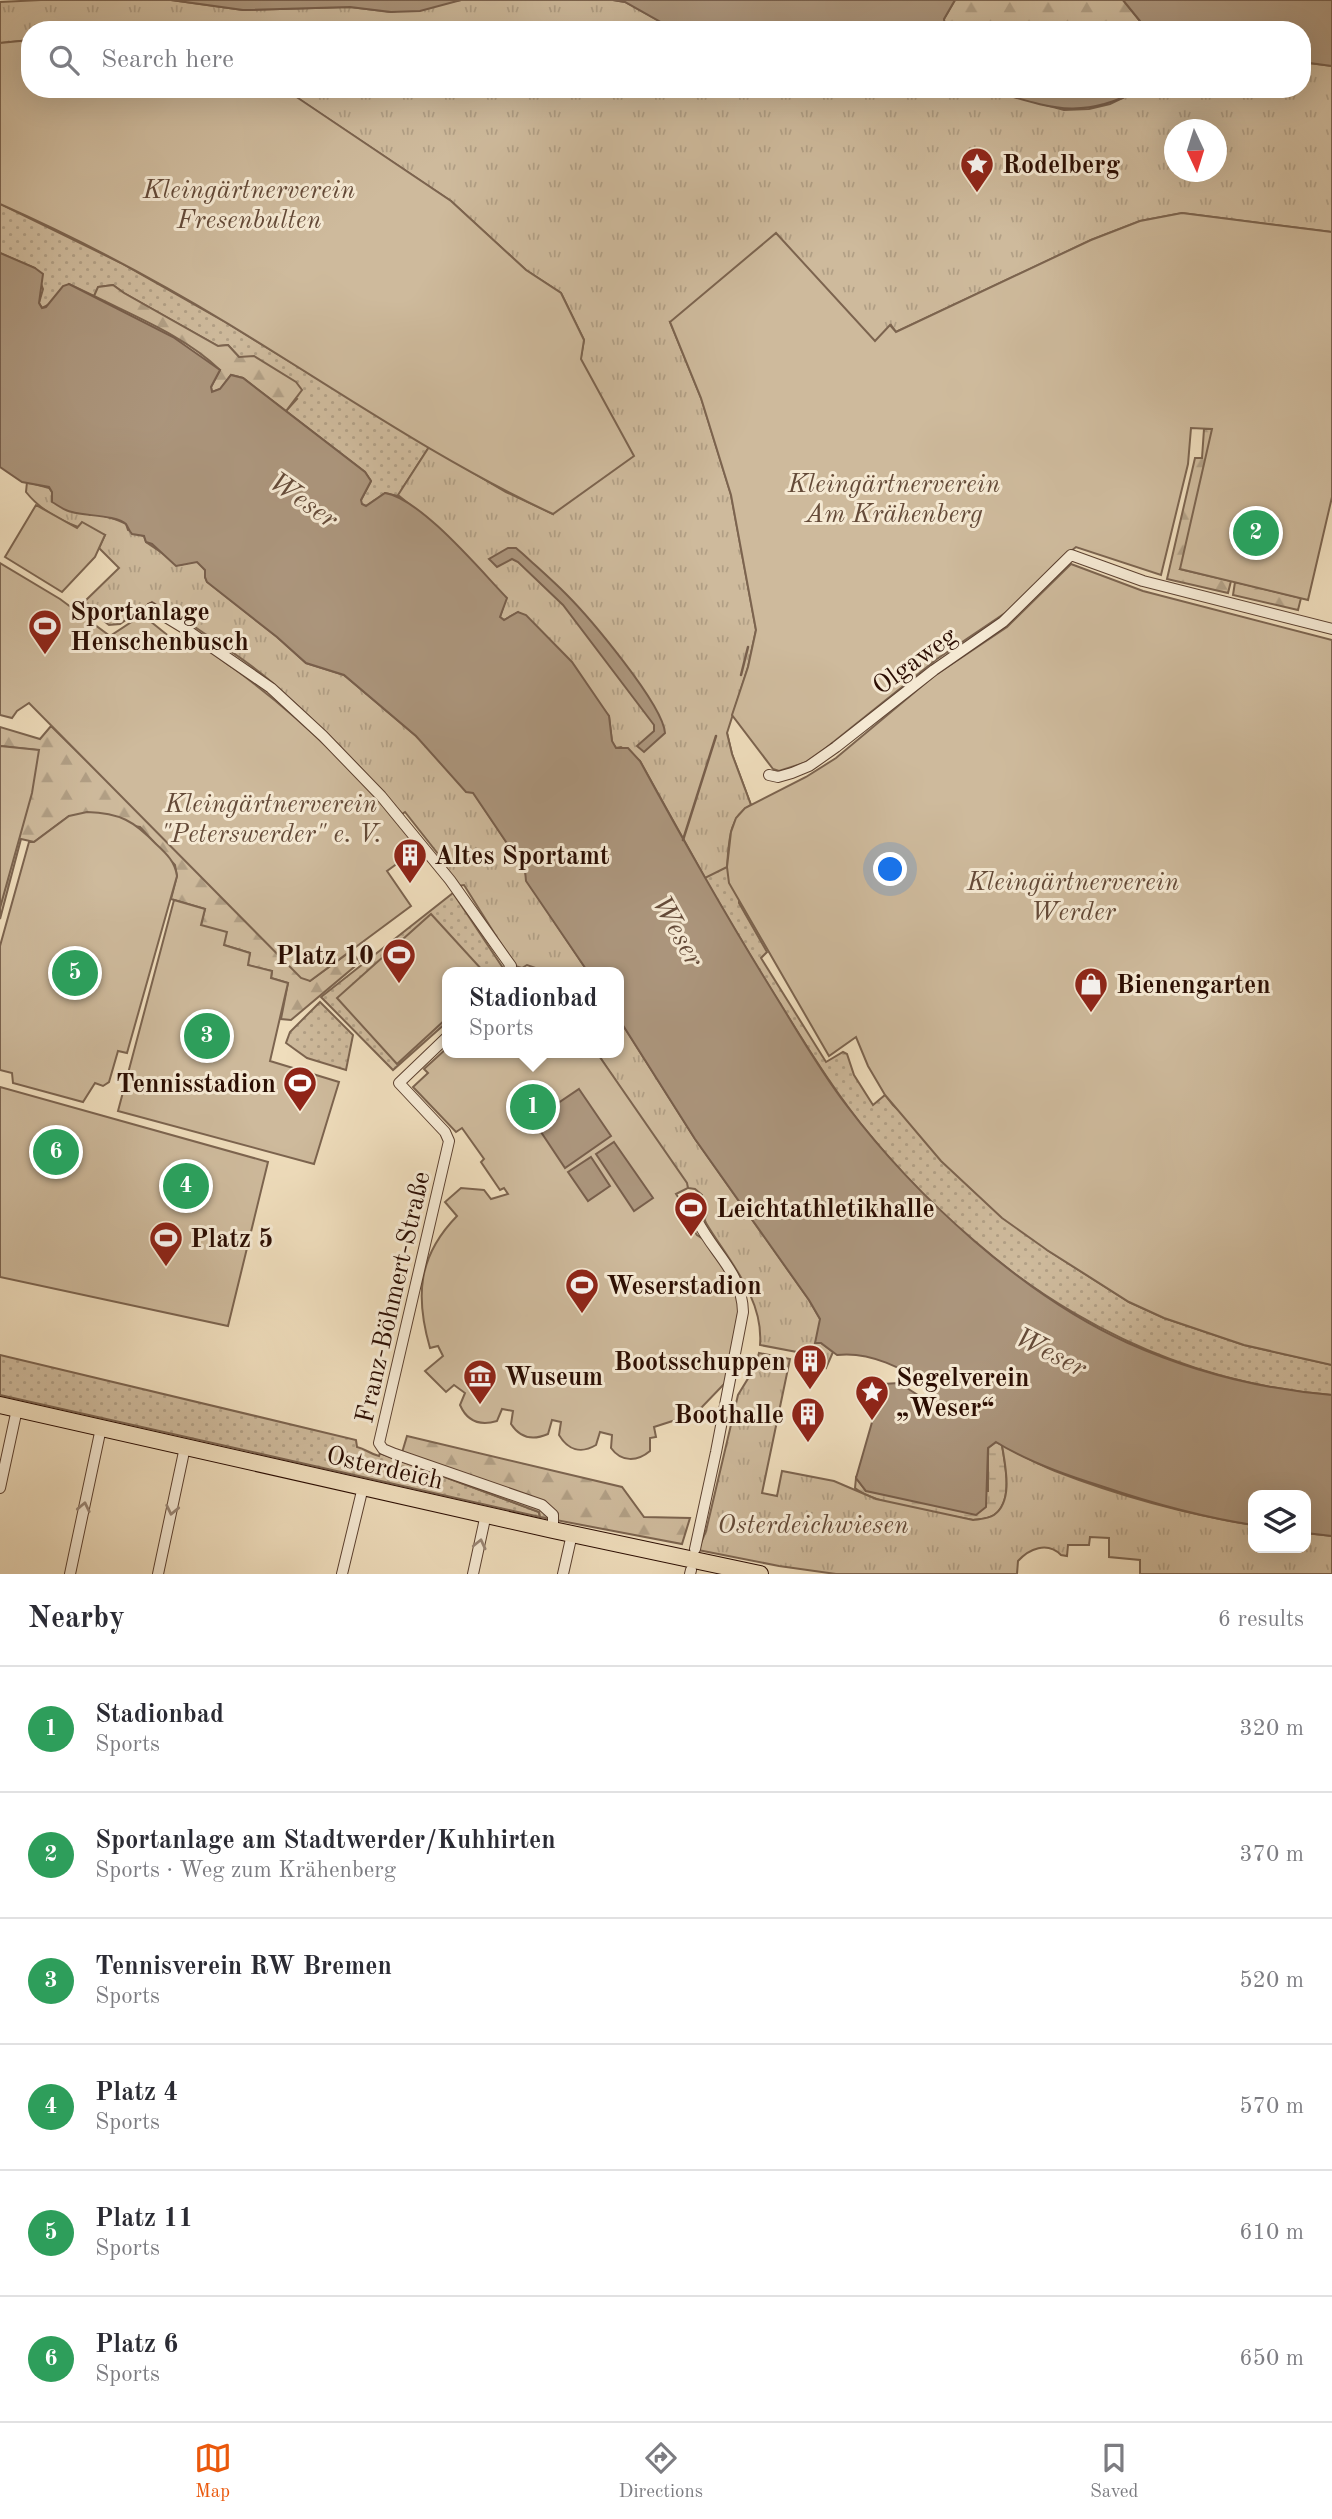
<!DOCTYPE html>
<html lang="en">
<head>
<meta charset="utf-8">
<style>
	:root { --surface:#fff; --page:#f2f2f3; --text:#2b2b33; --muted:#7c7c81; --line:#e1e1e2; --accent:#ea580c }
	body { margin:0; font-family:"Old Standard TT",serif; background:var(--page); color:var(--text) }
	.controls { position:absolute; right:21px; bottom:21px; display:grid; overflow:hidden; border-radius:14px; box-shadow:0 7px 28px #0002 }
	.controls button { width:63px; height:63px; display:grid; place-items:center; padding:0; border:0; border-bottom:2px solid var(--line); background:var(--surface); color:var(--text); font:35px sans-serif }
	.compass { position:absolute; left:1164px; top:119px; width:63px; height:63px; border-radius:50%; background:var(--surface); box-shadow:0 7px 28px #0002; rotate:176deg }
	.you { position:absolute; left:891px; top:870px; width:24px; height:24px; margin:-18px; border:5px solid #fff; border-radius:50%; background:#1a73e8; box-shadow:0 0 0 10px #1a73e833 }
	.badge { display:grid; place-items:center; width:46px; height:46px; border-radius:50%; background:var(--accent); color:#fff; font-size:23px; font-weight:700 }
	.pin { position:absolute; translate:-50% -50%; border:4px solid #fff; box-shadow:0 2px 7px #0006 }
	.popup { position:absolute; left:442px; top:967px; width:182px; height:91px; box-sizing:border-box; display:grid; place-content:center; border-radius:14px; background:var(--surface); filter:drop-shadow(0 2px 5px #0005); font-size:23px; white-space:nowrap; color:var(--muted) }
	.popup b { font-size:26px; color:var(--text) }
	.popup::after { content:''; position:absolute; left:50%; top:100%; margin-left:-14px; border:14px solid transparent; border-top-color:var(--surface) }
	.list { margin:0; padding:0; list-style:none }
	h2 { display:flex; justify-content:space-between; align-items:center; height:91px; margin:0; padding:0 28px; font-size:30px }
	h2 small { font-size:23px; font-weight:400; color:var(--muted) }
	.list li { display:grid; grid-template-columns:46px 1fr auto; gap:21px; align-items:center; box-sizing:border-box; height:126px; padding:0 28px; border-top:2px solid var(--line) }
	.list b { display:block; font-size:26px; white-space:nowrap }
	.list p { margin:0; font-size:23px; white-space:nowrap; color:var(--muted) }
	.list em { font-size:23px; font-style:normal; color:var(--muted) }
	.icon { flex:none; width:38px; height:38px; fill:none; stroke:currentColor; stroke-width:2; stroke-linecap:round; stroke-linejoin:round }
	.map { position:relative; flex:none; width:1332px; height:1574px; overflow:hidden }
	.search { position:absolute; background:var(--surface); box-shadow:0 7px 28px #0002; left:21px; right:21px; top:21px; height:77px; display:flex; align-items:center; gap:18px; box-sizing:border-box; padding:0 24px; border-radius:28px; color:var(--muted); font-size:26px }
	.sheet { height:847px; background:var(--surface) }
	nav { display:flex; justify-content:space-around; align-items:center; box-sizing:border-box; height:98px; border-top:2px solid var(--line); background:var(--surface); font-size:19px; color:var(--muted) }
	nav a { display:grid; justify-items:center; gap:4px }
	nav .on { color:var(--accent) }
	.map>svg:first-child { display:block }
	.grass { fill:url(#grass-dots); stroke:#7c644f; stroke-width:2 }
	.forest { fill:url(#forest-firs); stroke:#7c644f; stroke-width:2 }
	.wetland { fill:url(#wetland-marsh); stroke:#7c644f; stroke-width:2 }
	.park { fill:url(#park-tufts); stroke:#7c644f; stroke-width:2; fill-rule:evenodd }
	.garden { fill:#ceba9c; stroke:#7c644f; stroke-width:2 }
	.water { fill:#ac967d; stroke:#785f4c; stroke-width:2 }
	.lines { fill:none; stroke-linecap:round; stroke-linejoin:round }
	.stream { stroke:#785f4c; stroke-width:2.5 }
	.minor-casing { stroke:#5c4130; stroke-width:12 }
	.primary-casing { stroke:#2b0d02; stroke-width:18 }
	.minor { stroke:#f5e9d3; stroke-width:10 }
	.primary { stroke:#efddbc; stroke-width:16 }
	.oneway { stroke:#9a8675 }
	.labels { text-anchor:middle; stroke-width:6; stroke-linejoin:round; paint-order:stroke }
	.poi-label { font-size:26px; font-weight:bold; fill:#2b0d02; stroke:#f5e9d3; text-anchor:start }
	.park-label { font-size:26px; font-style:italic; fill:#644a38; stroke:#f5e9d3 }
	.street-label { font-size:26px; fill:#2b0d02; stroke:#f5e9d3 }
	.water-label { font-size:28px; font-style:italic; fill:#654b39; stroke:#f5e9d3 }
</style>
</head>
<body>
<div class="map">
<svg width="1332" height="1574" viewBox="0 0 1332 1574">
	<defs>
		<pattern id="grass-dots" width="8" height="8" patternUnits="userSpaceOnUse" patternTransform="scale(1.75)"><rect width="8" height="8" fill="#ceba9c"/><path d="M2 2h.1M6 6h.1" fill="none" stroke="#b19f85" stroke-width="1.8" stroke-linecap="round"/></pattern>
		<pattern id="forest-firs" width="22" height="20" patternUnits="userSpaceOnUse" patternTransform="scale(1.75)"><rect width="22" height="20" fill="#ceba9c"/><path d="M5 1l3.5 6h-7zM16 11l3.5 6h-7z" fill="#b19f85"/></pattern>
		<pattern id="wetland-marsh" width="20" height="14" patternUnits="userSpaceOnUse" patternTransform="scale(1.75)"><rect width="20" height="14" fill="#ceba9c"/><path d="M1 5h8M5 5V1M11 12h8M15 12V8" fill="none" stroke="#b19f85"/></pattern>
		<pattern id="park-tufts" width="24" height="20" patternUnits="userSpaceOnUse" patternTransform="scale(1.75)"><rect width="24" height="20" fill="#ceba9c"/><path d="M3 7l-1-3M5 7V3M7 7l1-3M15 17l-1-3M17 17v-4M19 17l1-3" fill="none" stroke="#b19f85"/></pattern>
	</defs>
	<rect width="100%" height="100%" fill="#efddbc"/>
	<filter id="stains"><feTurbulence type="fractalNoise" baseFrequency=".00286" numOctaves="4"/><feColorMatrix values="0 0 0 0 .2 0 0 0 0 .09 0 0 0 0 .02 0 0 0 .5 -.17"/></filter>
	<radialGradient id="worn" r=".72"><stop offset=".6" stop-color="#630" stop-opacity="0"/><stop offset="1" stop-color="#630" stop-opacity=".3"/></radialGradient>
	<g class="grass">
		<path d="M0,204L121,263L225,322L429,447L402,489L438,505L385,493L366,506L361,504V500L371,481L365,472L286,411L297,399L239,357L228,345L218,346L124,293L113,285L99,287L94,296L69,284L50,304L42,308L39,303L43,289L35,268L0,253Z"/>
		<path d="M727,733L732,754L751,805L745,808L739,903L767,952L761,958L826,1062L843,1052L847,1054L854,1075L873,1105L885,1095L893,1105L1047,1250L1129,1302L1164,1318L1244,1345L1332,1365V1395C1143,1380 989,1279 870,1135C840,1099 814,1058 789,1018C755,964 722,909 691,854Z"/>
		<path d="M453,893L503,968L500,972H447V1022L393,1070L321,997Z"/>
		<path d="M320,1002L353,1035L346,1070L307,1058L286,1043L290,1032Z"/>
		<path d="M0,1355L356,1440L357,1447C366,1449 370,1454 379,1456L380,1453L539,1512L540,1517L0,1395Z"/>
	</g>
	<g class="forest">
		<path d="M955,0H1123L1140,21L1142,30H945L944,19Z"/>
		<path d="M113,285L124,293L218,346L228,345L239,357L254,356L296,382L302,390L286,411L243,378L231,375L220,389L212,392L211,387L220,370C186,337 136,317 94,296L98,287Z"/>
		<path d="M1284,428L1180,569L1231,581L1228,593L1167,579L1195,458H1202L1204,429Z"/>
		<path d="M1235,582L1301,598L1298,610L1233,595Z"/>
		<path d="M51,726L310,981L351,951L360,962L291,1020L281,1019L288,983L271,978L272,971L247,965L250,953L224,945L201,925L205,909L171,899L177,876L175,865L140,827L69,816L34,842L21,839L0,919V885L38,750L0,746V727L40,739Z"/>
		<path d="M407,1436L622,1487L644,1517L690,1518L682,1544L540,1517L539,1512L380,1453L381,1448L401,1456Z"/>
	</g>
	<path class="wetland" d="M996,1442L1002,1445C1005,1465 1014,1501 994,1515C989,1519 979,1519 973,1520C944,1514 875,1505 855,1488L856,1478L866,1491H988V1448Z"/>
	<g class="park">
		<path d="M41,0H171L243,10L350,7L391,12L461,0H613L625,2L675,30H30V40L0,43V2Z"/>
		<path d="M1302,62L1332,66V232L1182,213L1140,221L1091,240L896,332L891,325L875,342L670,322L701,398L731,495L756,630L748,667L727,733L732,754L751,805C728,817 729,843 727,867L705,878L640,761L621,747L616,748L612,742L609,716L518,612L504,620L500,617L506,598L440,529L398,495L429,447L506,492L553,514L584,340L561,293L526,270L451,201L284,89H986L1064,110L1089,109L1110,104L1141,89H1302ZM1174,130H1216V172H1174Z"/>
		<path d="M27,482L49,488L52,492L90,515C98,513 119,520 126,524L128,530L144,536L146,542L180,565L197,561L205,570V577L207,582L277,637L306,663L344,675L416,736L473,792L525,870L527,881L588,972H539L536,968L527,965L522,968L515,966L464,885L458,886L440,862L442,859L405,812L402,814C366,772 327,732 286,695C258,668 224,647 192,625L190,627L152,602L120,624L109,625L82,604L119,568L99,548L105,535C75,528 45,516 26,492Z"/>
		<path d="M619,1019L695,1139L809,1300L820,1319L821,1343L833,1352L826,1368L802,1353L760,1345C764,1298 728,1260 706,1223L703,1215L702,1195L695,1189L688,1188L597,1053H619Z"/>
		<path d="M759,1353L790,1359L762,1493L777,1496L782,1471L834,1481L876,1499L973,1520C979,1519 988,1519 994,1515C1014,1501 1005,1465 1002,1445C1020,1454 1037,1464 1055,1471C1119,1496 1186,1514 1253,1525V1548H1306V1533L1332,1536V1574H1140V1560L1109,1557V1538L1090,1537L1089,1545H1068L1067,1556L1061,1555C1047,1541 1029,1549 1018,1561L1017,1574H836L779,1566L698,1550L706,1531L738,1395L755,1367Z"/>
	</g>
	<g class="garden">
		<path d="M30,40V89H284L295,96L451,201L526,270L561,293L584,340L581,359L634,456L553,514C439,461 334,388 227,323C154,279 77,238 0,204V43Z"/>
		<path d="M1182,213L1332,232V497L1308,600L1180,569L1212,429L1191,428L1188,464L1161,575L1076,547L1056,563L1011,609L937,659L821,752L807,762L779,771L773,769L732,715L748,667L756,630L731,495L701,398L670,322L776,233L875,341L890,325L896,332L1091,240L1140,221Z"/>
		<path d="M36,505L77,528L82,522L105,535L95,557L62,592L5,557Z"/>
		<path d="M0,563L60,599L110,636L136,619L145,617L176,642L184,635C202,643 217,657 233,668C304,719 364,781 420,847L387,871L411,906L310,981L301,978L29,703L17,711L12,718L0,715Z"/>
		<path d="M1071,564L1143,591L1332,640V1365L1244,1345L1164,1318L1129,1302L1047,1250L1002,1218L941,1161L885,1095L868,1066L856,1037L829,1056L729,883L727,867L731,832L736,818L745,808L806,777L836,758L934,676L1007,627Z"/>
		<path d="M0,746L39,750L32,793L0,908Z"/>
		<path d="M87,812C120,813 134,821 156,844C167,854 175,862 177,876L127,1053L118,1051L109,1082L103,1086L95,1083L83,1102L13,1083L12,1073L0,1070V946L29,842H34L69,816Z"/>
		<path d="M174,900L205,909L201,925L227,932L224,945L250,953L248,965L272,971L271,978L288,983L270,1061L339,1082L314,1164L118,1111Z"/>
		<path d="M431,914L484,972H447V1018L397,1064L337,998Z"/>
		<path d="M447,1048V1053H597L687,1183L688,1188L676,1194L680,1200L679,1208L697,1235L709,1243L741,1297L726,1382L702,1407L685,1417L654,1427L656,1437L650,1438V1451C637,1462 621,1462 611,1448L612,1435L600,1432L596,1445C581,1454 568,1450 559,1435L561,1422L552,1420L548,1434C532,1441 520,1438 511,1424L513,1411L502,1409L497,1421C480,1426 467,1421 460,1405L465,1393L454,1385L446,1392L425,1371L443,1356L438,1346L430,1348C415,1296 418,1256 457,1216L445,1202L461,1188L484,1190L491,1199L508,1194L504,1188L500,1190L481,1162L484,1159L462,1128L456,1132L413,1087L428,1073L424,1069Z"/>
		<path d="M0,1087L268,1162L228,1326L0,1277Z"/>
	</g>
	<g class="water">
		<path d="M171,0H461L420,11L391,12L350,7L243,10Z"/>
		<path d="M613,0H955L944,19L945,30H675L625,2Z"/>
		<path d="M1123,0H1332V66L1302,62V30H1142L1140,21Z"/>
		<path d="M986,89H1141C1079,122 1049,107 986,89Z"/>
		<path d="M0,253L35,268L43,274L39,303L42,308L46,307L63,286L69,284L173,337L220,370L211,387L212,392L220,389L231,375L243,378L365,472L371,481L361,500L362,504L366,506L385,493C421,499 480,570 507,598L500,617L504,620L518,612L526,615L572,662L609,716L612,741L616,748H628L640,761C683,840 727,918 775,995C798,1032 820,1071 847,1106C915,1196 1024,1296 1128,1343C1193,1372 1261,1389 1332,1395V1536L1306,1533V1495H1253V1525C1201,1517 1151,1503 1101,1486C1065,1475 1028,1462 996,1442L988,1448L986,1507L976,1515L866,1491L856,1478L883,1384L899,1383L921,1397L932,1395L930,1386C903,1369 871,1351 837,1355L821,1343H815L820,1319L809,1300L695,1139L619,1019V972H588L526,881L525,870L473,793L466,792L416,736L344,675L306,663L277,637L207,582L205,577V570L197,562L176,566L152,544L146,542L144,536L132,534C129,531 128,527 126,524C117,515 84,516 72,512C65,511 59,506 52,502V492L49,487L22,482L0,467Z"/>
		<path d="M508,548H516L523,554C537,567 552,580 566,594C588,616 663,704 665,733L644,752L637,746L654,731V725L563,605L518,562L512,559L497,567L489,559Z"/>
		<path d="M579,1089L611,1136L565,1168L533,1120Z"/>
		<path d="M614,1142L653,1198L634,1211L596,1154Z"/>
		<path d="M591,1157L610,1186L588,1201L568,1172Z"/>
	</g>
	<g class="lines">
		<g class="stream">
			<path d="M741,675L748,647"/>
			<path d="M683,840L716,736"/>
		</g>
		<g class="minor-casing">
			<g id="minor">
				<path d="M151,608L184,628L271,688L323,736L381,796L450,880L511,966L507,972"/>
				<path d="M769,775L778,777L792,773L809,766L836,747L934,670L1003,622L1071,555L1143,581L1332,629"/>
				<path d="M447,1037L399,1083L445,1132L449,1141L379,1443L383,1449L395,1454L542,1505L553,1515V1530"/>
				<path d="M692,1199C694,1206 695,1214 697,1220C713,1253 742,1272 743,1312L716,1452L695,1549"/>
				<path d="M0,1488L17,1409"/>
				<path d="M70,1574L101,1428"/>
				<path d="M158,1574L185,1447"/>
				<path d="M342,1574L363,1487"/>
				<path d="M473,1574L486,1514"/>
				<path d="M563,1574L572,1534"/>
				<path d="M690,1574L691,1570"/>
			</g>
		</g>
		<g class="primary-casing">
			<path id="primary" d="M0,1405L553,1530L760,1574"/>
		</g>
		<use href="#minor" class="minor"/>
		<use href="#primary" class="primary"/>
	</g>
	<defs><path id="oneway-chevron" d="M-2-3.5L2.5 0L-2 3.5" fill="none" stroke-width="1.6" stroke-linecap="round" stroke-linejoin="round" transform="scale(1.75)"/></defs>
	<g class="oneway">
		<use href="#oneway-chevron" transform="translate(84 1507) rotate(-78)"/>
		<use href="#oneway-chevron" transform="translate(172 1510) rotate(102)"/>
		<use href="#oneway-chevron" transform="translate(480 1544) rotate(-77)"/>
	</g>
	<defs>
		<g id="sight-pin" transform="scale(1.75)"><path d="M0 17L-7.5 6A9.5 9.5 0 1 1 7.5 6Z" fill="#8f2418" stroke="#f5e9d3"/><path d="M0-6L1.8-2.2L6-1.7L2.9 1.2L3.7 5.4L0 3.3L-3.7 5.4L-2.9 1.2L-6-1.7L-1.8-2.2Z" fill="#fff"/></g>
		<g id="stadium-pin" transform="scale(1.75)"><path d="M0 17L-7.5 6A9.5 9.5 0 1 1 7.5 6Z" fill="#8f2418" stroke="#f5e9d3"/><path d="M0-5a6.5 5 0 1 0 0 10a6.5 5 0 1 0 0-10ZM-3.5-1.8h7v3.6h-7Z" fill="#fff"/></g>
		<g id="building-pin" transform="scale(1.75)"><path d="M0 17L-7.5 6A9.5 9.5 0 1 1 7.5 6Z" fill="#8f2418" stroke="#f5e9d3"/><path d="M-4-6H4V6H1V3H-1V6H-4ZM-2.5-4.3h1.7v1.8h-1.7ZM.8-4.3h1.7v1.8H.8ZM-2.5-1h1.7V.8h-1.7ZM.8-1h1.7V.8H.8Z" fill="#fff"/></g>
		<g id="shop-pin" transform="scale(1.75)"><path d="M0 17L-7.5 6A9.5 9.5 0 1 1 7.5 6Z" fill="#8f2418" stroke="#f5e9d3"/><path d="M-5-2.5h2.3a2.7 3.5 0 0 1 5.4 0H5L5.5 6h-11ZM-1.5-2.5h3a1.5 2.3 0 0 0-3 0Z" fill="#fff"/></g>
		<g id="museum-pin" transform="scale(1.75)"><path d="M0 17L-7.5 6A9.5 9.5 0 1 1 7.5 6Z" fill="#8f2418" stroke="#f5e9d3"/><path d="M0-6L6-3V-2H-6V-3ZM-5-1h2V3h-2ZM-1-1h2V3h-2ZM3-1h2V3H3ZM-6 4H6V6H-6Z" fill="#fff"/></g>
	</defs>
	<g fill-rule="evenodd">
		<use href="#sight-pin" x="977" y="164"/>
		<use href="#stadium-pin" x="45" y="626"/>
		<use href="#building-pin" x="410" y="855"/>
		<use href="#stadium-pin" x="399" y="955"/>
		<use href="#shop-pin" x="1091" y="984"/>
		<use href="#stadium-pin" x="300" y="1083"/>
		<use href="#stadium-pin" x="691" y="1208"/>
		<use href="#stadium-pin" x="166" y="1238"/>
		<use href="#stadium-pin" x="582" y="1285"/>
		<use href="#building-pin" x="810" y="1361"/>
		<use href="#museum-pin" x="480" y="1376"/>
		<use href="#sight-pin" x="872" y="1392"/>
		<use href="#building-pin" x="808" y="1414"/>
	</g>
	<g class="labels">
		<g class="poi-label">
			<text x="1002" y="173">Rodelberg</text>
			<text x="70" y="620">Sportanlage<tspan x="70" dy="30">Henschenbusch</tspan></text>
			<text x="434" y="864">Altes Sportamt</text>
			<text x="374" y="964" text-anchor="end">Platz 10</text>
			<text x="1116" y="993">Bienengarten</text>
			<text x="276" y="1092" text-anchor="end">Tennisstadion</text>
			<text x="716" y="1217">Leichtathletikhalle</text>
			<text x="190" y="1247">Platz 5</text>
			<text x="606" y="1294">Weserstadion</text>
			<text x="786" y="1370" text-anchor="end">Bootsschuppen</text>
			<text x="504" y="1385">Wuseum</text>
			<text x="896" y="1386">Segelverein<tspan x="896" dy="30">„Weser“</tspan></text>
			<text x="784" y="1423" text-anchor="end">Boothalle</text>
		</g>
		<g class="park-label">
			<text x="249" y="198">Kleingärtnerverein<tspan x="249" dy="30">Fresenbulten</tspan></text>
			<text x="894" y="492">Kleingärtnerverein<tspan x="894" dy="30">Am Krähenberg</tspan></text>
			<text x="271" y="812">Kleingärtnerverein<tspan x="271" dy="30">"Peterswerder" e. V.</tspan></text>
			<text x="1073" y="890">Kleingärtnerverein<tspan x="1073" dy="30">Werder</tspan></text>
			<text x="813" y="1533">Osterdeichwiesen</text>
		</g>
		<g class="street-label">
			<text transform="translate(914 660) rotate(-36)" y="9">Olgaweg</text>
			<text transform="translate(392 1297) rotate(-77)" y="9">Franz-Böhmert-Straße</text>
			<text transform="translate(385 1467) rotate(13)" y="9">Osterdeich</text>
		</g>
		<g class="water-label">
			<text transform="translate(304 499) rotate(35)" y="10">Weser</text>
			<text transform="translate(679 930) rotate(61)" y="10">Weser</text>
			<text transform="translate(1051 1351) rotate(27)" y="10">Weser</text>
		</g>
	</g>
	<rect width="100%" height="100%" filter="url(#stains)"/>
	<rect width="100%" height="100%" fill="url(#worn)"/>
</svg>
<div class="controls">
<button><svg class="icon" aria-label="layers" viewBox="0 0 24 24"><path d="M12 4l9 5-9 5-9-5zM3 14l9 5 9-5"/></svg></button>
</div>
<svg class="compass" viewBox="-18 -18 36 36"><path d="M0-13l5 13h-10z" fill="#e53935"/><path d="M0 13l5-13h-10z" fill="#7c7c81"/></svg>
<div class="you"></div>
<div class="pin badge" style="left:533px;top:1107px;background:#2e9e5b">1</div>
<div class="popup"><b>Stadionbad</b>Sports</div>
<div class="pin badge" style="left:1256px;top:533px;background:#2e9e5b">2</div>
<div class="pin badge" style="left:207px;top:1036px;background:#2e9e5b">3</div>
<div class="pin badge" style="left:186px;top:1186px;background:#2e9e5b">4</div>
<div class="pin badge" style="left:75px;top:973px;background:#2e9e5b">5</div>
<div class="pin badge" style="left:56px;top:1152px;background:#2e9e5b">6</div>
<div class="search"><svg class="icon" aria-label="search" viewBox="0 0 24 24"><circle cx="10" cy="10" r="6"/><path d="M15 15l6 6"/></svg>Search here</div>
</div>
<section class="sheet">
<h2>Nearby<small>6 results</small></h2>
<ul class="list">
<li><span class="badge" style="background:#2e9e5b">1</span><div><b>Stadionbad</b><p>Sports</p></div><em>320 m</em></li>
<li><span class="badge" style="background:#2e9e5b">2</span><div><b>Sportanlage am Stadtwerder/Kuhhirten</b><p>Sports · Weg zum Krähenberg</p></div><em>370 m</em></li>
<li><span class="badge" style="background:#2e9e5b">3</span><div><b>Tennisverein RW Bremen</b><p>Sports</p></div><em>520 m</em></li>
<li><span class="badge" style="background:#2e9e5b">4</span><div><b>Platz 4</b><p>Sports</p></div><em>570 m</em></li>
<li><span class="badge" style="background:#2e9e5b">5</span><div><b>Platz 11</b><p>Sports</p></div><em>610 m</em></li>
<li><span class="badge" style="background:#2e9e5b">6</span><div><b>Platz 6</b><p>Sports</p></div><em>650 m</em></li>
</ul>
</section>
<nav>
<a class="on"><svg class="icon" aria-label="map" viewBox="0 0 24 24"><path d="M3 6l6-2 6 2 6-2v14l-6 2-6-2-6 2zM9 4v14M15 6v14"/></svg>Map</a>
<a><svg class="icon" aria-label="directions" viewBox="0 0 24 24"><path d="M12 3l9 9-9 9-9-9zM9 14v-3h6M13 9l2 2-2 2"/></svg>Directions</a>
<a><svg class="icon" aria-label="saved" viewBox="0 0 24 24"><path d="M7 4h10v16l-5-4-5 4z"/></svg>Saved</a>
</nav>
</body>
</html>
